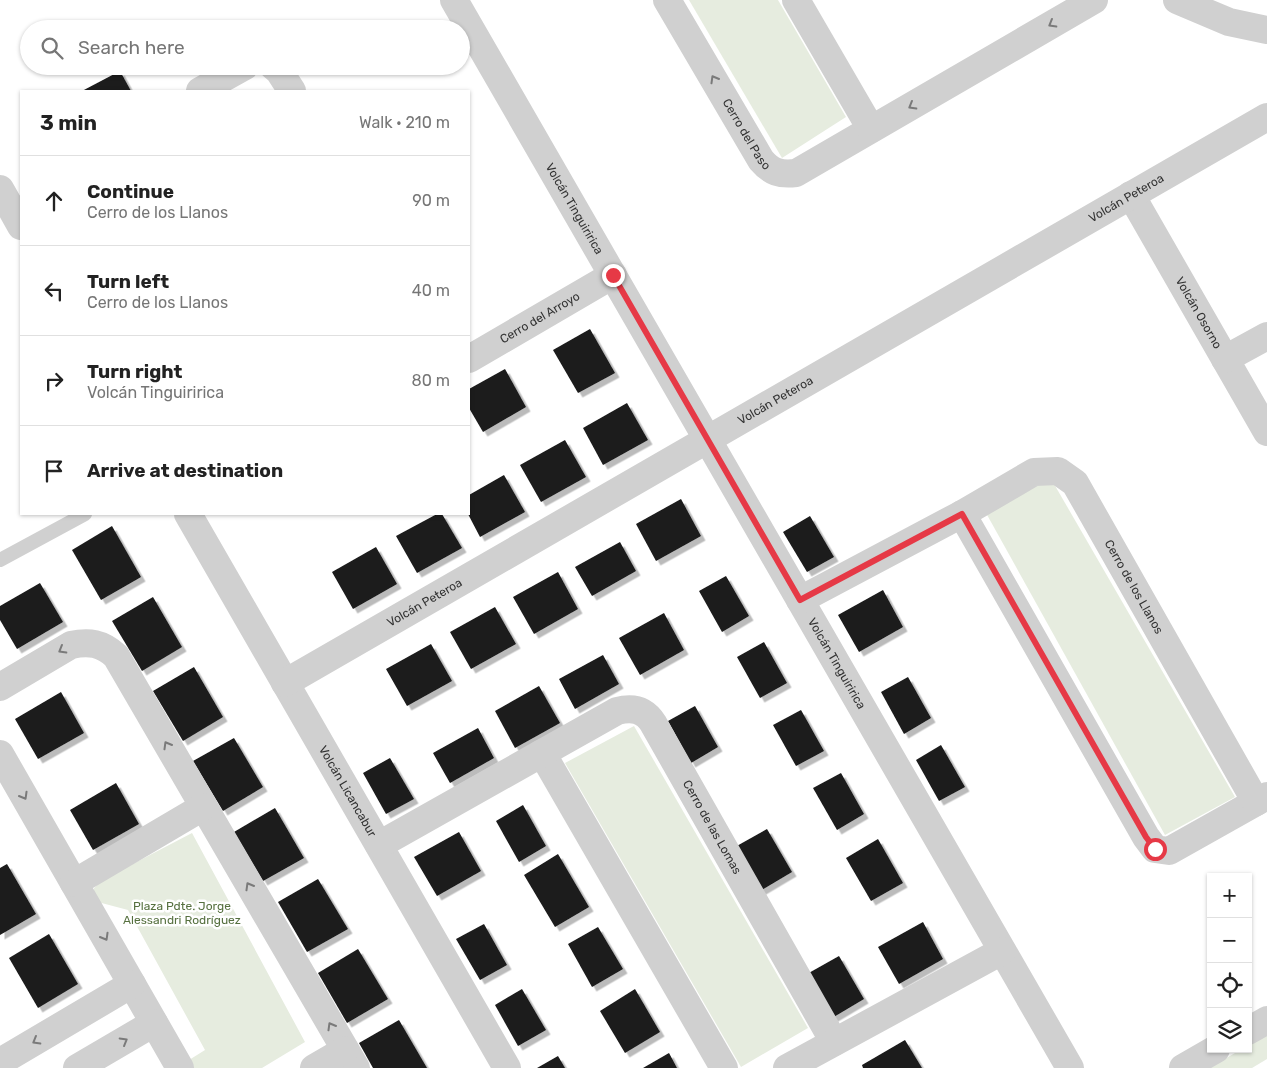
<!DOCTYPE html>
<html lang="en">
<head>
<meta charset="utf-8">
<style>
	:root { --surface:#fff; --page:#f6f6f6; --text:#222; --muted:#767676; --line:#e0e0e0 }
	body { margin:0; font-family:Rubik,sans-serif; background:var(--page); color:var(--text) }
	.controls { position:absolute; right:15px; bottom:15px; display:grid; overflow:hidden; border-radius:0px; box-shadow:0 1px 4px #0004 }
	.controls button { width:45px; height:45px; display:grid; place-items:center; padding:0; border:0; border-bottom:1px solid var(--line); background:var(--surface); color:var(--text); font:25px sans-serif }
	.stop { position:absolute; width:15px; height:15px; margin:-11px; border:4px solid #e63946; border-radius:50%; background:#fff }
	.stop.end { background:#e63946; border-color:#fff; box-shadow:0 1px 5px #0008 }
	.list { margin:0; padding:0; list-style:none }
	h2 { display:flex; justify-content:space-between; align-items:center; height:65px; margin:0; padding:0 20px; font-size:21px }
	h2 small { font-size:16px; font-weight:400; color:var(--muted) }
	.list li { display:grid; grid-template-columns:32px 1fr auto; gap:15px; align-items:center; box-sizing:border-box; height:90px; padding:0 20px; border-top:1px solid var(--line) }
	.list b { display:block; font-size:19px; white-space:nowrap }
	.list p { margin:0; font-size:16px; white-space:nowrap; color:var(--muted) }
	.list em { font-size:16px; font-style:normal; color:var(--muted) }
	.icon { flex:none; width:28px; height:28px; fill:none; stroke:currentColor; stroke-width:2; stroke-linecap:round; stroke-linejoin:round }
	.map { position:relative; flex:none; width:1267px; height:1068px; overflow:hidden }
	.search { position:absolute; background:var(--surface); box-shadow:0 1px 4px #0004; left:20px; top:20px; width:450px; height:55px; display:flex; align-items:center; gap:12px; box-sizing:border-box; padding:0 18px; border-radius:28px; color:var(--muted); font-size:19px }
	.panel { position:absolute; background:var(--surface); box-shadow:0 1px 4px #0004; left:20px; top:90px; width:450px; height:425px; border-radius:0px }
	.map>svg:first-child { display:block }
	.green { fill:#e6ecdf }
	.building { fill:#1a1a1a; filter:url(#shadow) }
	.lines { fill:none; stroke-linecap:round; stroke-linejoin:round }
	.service { stroke:#d0d0d0; stroke-width:14 }
	.minor { stroke:#d0d0d0; stroke-width:28 }
	.oneway { stroke:#7a7a7a }
	.route { stroke:#e63946; stroke-width:6 }
	.labels { text-anchor:middle; stroke-width:5; stroke-linejoin:round; paint-order:stroke }
	.street-label { font-size:12px; fill:#333; stroke:#fff }
	.park-label { font-size:12px; fill:#56703f; stroke:#fff }
</style>
</head>
<body>
<div class="map">
<svg width="1267" height="1068" viewBox="0 0 1267 1068">
	<defs>
		<filter id="shadow"><feDropShadow dx="4.5" dy="4.5" stdDeviation="0" flood-color="#0004"/></filter>
	</defs>
	<rect width="100%" height="100%" fill="#fff"/>
	<g class="green">
		<path d="M689,0H778L846,117L782,158Z"/>
		<path d="M1050,477L1235,797L1165,835L986,513Z"/>
		<path d="M634,726L808,1028L741,1067L565,763Z"/>
		<path d="M192,833L305,1042L262,1068H194L189,1060L205,1050L128,910L94,901V888L104,879Z"/>
		<path d="M1267,1035V1059L1252,1068H1209L1242,1049H1248V1046Z"/>
	</g>
	<g class="building">
		<path d="M120,71L131,91H82Z"/>
		<path d="M590,329L615,373L578,393L553,350Z"/>
		<path d="M505,369L526,407L483,432L469,408V389Z"/>
		<path d="M627,403L648,440L603,465L583,428Z"/>
		<path d="M565,440L586,477L541,502L520,465Z"/>
		<path d="M504,475L525,512L480,537L468,514L469,495Z"/>
		<path d="M681,499L701,536L656,561L636,524Z"/>
		<path d="M437,514H442L462,548L417,573L396,536Z"/>
		<path d="M810,516L834,557L807,572L783,532Z"/>
		<path d="M112,526L141,577L101,600L72,550Z"/>
		<path d="M620,542L636,571L592,596L575,567Z"/>
		<path d="M376,547L397,584L353,609L332,572Z"/>
		<path d="M558,572L578,609L534,634L513,597Z"/>
		<path d="M726,576L749,616L722,632L699,591Z"/>
		<path d="M40,583L63,622L17,649L0,620V606Z"/>
		<path d="M883,590L903,627L859,652L838,615Z"/>
		<path d="M153,597L182,647L142,671L112,621Z"/>
		<path d="M495,607L516,644L471,669L450,632Z"/>
		<path d="M664,613L684,650L640,675L619,638Z"/>
		<path d="M764,642L787,683L760,698L737,657Z"/>
		<path d="M431,644L452,681L407,706L386,669Z"/>
		<path d="M603,655L619,684L575,709L559,679Z"/>
		<path d="M194,667L223,717L183,741L153,691Z"/>
		<path d="M908,677L931,718L904,734L881,692Z"/>
		<path d="M539,686L560,723L515,748L495,711Z"/>
		<path d="M61,692L84,733L38,759L15,719Z"/>
		<path d="M695,706L718,747L691,763L668,721Z"/>
		<path d="M801,710L824,751L796,766L773,725Z"/>
		<path d="M478,728L494,758L450,783L433,753Z"/>
		<path d="M234,738L263,787L223,811L193,761Z"/>
		<path d="M941,745L965,787L939,801L916,760Z"/>
		<path d="M390,758L414,799L386,814L363,773Z"/>
		<path d="M841,773L864,814L837,830L813,788Z"/>
		<path d="M116,783L139,824L93,850L70,810Z"/>
		<path d="M523,805L546,846L519,862L496,821Z"/>
		<path d="M275,808L304,858L263,881L234,832Z"/>
		<path d="M767,829L792,872L760,891L735,847Z"/>
		<path d="M459,832L481,871L437,896L414,857Z"/>
		<path d="M878,839L903,883L871,901L846,858Z"/>
		<path d="M558,854L589,907L555,927L524,875Z"/>
		<path d="M7,864L36,914L0,935V868Z"/>
		<path d="M318,879L348,929L307,952L278,902Z"/>
		<path d="M923,922L943,959L899,984L878,947Z"/>
		<path d="M484,924L507,965L480,980L456,939Z"/>
		<path d="M598,927L623,969L592,987L568,944Z"/>
		<path d="M49,934L78,984L38,1008L9,958Z"/>
		<path d="M358,949L388,999L347,1023L318,973Z"/>
		<path d="M839,956L864,999L832,1018L807,974Z"/>
		<path d="M522,989L546,1030L518,1046L495,1005Z"/>
		<path d="M635,989L660,1032L625,1053L600,1011Z"/>
		<path d="M399,1020L427,1068H373L359,1043Z"/>
		<path d="M905,1040L922,1068H863L862,1065Z"/>
		<path d="M669,1053L677,1068H643Z"/>
		<path d="M558,1056L565,1068H537Z"/>
	</g>
	<g class="lines">
		<path class="service" d="M0,560L85,514"/>
		<g class="minor">
			<path id="s1" d="M454,0L1070,1068"/>
			<path id="s2" d="M667,0L761,160C771,172 780,175 796,173L1094,0"/>
			<path d="M796,0L871,129"/>
			<path d="M1177,0L1229,22L1267,30"/>
			<path d="M273,66L279,71L292,91"/>
			<path d="M200,91L245,66"/>
			<path d="M0,189L21,226"/>
			<path id="s3" d="M1131,195L1267,432"/>
			<path id="s4" d="M469,359L613,275"/>
			<path d="M1225,359L1267,336"/>
			<path id="s5" d="M188,514L507,1068"/>
			<path d="M962,514L1146,837L1155,849L1169,851L1267,796"/>
			<path id="s6" d="M800,600L962,514L1034,472L1058,471L1075,483L1256,802"/>
			<path id="s7" d="M285,683L1267,117"/>
			<path d="M0,687L71,645C89,641 102,643 116,656L356,1068"/>
			<path d="M542,753L724,1068"/>
			<path d="M0,754L180,1068"/>
			<path id="s8" d="M379,845L617,711C632,707 644,709 653,723L834,1042"/>
			<path d="M74,883L203,807"/>
			<path d="M1248,1031L1267,1020"/>
			<path d="M0,1062L132,984"/>
			<path d="M77,1068L154,1023"/>
			<path d="M314,1068L345,1050"/>
			<path d="M787,1068L1002,951"/>
			<path d="M1183,1068L1216,1049"/>
		</g>
	</g>
	<defs><path id="oneway-chevron" d="M-2-3.5L2.5 0L-2 3.5" fill="none" stroke-width="1.6" stroke-linecap="round" stroke-linejoin="round" transform="scale(1.25)"/></defs>
	<g class="oneway">
		<use href="#oneway-chevron" transform="translate(1052 24) rotate(150)"/>
		<use href="#oneway-chevron" transform="translate(714 79) rotate(-120)"/>
		<use href="#oneway-chevron" transform="translate(912 106) rotate(150)"/>
		<use href="#oneway-chevron" transform="translate(62 650) rotate(150)"/>
		<use href="#oneway-chevron" transform="translate(167 745) rotate(-120)"/>
		<use href="#oneway-chevron" transform="translate(24 796) rotate(60)"/>
		<use href="#oneway-chevron" transform="translate(249 886) rotate(-120)"/>
		<use href="#oneway-chevron" transform="translate(105 937) rotate(60)"/>
		<use href="#oneway-chevron" transform="translate(331 1026) rotate(-120)"/>
		<use href="#oneway-chevron" transform="translate(36 1041) rotate(150)"/>
		<use href="#oneway-chevron" transform="translate(124 1041) rotate(-30)"/>
	</g>
	<g class="lines">
		<path class="route" d="M613,275L800,600L962,514L1146,837L1155,849"/>
	</g>
	<g class="labels">
		<g class="street-label">
			<text dy="4" stroke="none"><textPath href="#s2" startOffset="156">Cerro del Paso</textPath></text>
			<text dy="4" stroke="none"><textPath href="#s7" startOffset="971">Volcán Peteroa</textPath></text>
			<text dy="4" stroke="none"><textPath href="#s1" startOffset="241">Volcán Tinguiririca</textPath></text>
			<text dy="4" stroke="none"><textPath href="#s3" startOffset="136">Volcán Osorno</textPath></text>
			<text dy="4" stroke="none"><textPath href="#s4" startOffset="82">Cerro del Arroyo</textPath></text>
			<text dy="4" stroke="none"><textPath href="#s7" startOffset="566">Volcán Peteroa</textPath></text>
			<text dy="4" stroke="none"><textPath href="#s6" startOffset="431">Cerro de los Llanos</textPath></text>
			<text dy="4" stroke="none"><textPath href="#s7" startOffset="161">Volcán Peteroa</textPath></text>
			<text dy="4" stroke="none"><textPath href="#s1" startOffset="766">Volcán Tinguiririca</textPath></text>
			<text dy="4" stroke="none"><textPath href="#s5" startOffset="320">Volcán Licancabur</textPath></text>
			<text dy="4" stroke="none"><textPath href="#s8" startOffset="434">Cerro de las Lomas</textPath></text>
		</g>
		<g class="park-label">
			<text x="182" y="910">Plaza Pdte. Jorge<tspan x="182" dy="14">Alessandri Rodríguez</tspan></text>
		</g>
	</g>
</svg>
<div class="controls">
<button>+</button>
<button>−</button>
<button><svg class="icon" aria-label="locate" viewBox="0 0 24 24"><circle cx="12" cy="12" r="6"/><path d="M12 2v4M12 18v4M2 12h4M18 12h4"/></svg></button>
<button><svg class="icon" aria-label="layers" viewBox="0 0 24 24"><path d="M12 4l9 5-9 5-9-5zM3 14l9 5 9-5"/></svg></button>
</div>
<div class="stop" style="left:1155px;top:849px"></div>
<div class="stop end" style="left:613px;top:275px"></div>
<div class="search"><svg class="icon" aria-label="search" viewBox="0 0 24 24"><circle cx="10" cy="10" r="6"/><path d="M15 15l6 6"/></svg>Search here</div>
<section class="panel">
<h2>3 min<small>Walk · 210 m</small></h2>
<ul class="list">
<li><svg class="icon" aria-label="ahead" viewBox="0 0 24 24"><path d="M12 20V5M6 11l6-6 6 6"/></svg><div><b>Continue</b><p>Cerro de los Llanos</p></div><em>90 m</em></li>
<li><svg class="icon" aria-label="left" viewBox="0 0 24 24"><path d="M17 20v-9H6M10 6l-5 5 5 5"/></svg><div><b>Turn left</b><p>Cerro de los Llanos</p></div><em>40 m</em></li>
<li><svg class="icon" aria-label="right" viewBox="0 0 24 24"><path d="M7 20v-9h11M14 6l5 5-5 5"/></svg><div><b>Turn right</b><p>Volcán Tinguiririca</p></div><em>80 m</em></li>
<li><svg class="icon" aria-label="arrive" viewBox="0 0 24 24"><path d="M6 21V4h12l-3 4 3 4H6"/></svg><div><b>Arrive at destination</b></div></li>
</ul>
</section>
</div>
</body>
</html>
